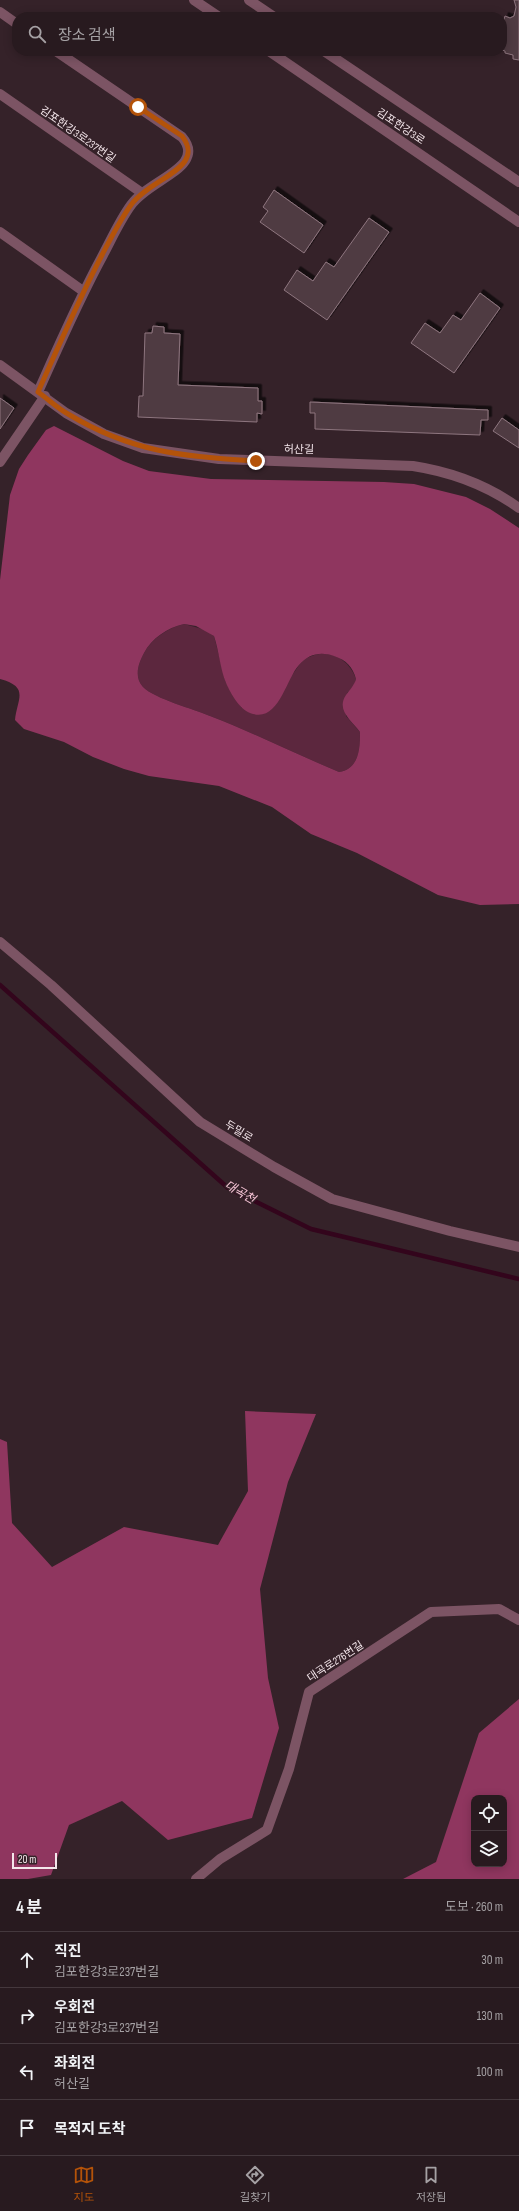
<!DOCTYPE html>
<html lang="ko">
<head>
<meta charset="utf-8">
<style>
	:root { --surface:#281a1f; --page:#302328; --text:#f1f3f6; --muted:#a5a1a4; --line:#44383d; --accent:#b45309 }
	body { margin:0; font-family:"Sofia Sans Condensed","Noto Sans KR",sans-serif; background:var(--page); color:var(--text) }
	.controls { position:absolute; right:12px; bottom:12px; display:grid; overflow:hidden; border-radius:8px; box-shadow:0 2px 10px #0003 }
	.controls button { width:36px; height:36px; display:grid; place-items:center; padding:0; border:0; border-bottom:1px solid var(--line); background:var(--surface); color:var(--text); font:20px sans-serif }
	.scale { position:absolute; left:12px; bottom:10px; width:45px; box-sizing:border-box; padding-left:4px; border:2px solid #f4e6eb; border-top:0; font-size:11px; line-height:14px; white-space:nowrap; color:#f4e6eb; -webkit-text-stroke:3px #352229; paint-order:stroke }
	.stop { position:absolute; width:12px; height:12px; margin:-9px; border:3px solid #b45309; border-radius:50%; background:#fff }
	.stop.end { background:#b45309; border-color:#fff; box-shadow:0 1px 4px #0008 }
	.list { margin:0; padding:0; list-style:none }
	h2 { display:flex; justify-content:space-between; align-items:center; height:52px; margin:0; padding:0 16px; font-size:17px }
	h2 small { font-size:13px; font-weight:400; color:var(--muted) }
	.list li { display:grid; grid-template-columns:26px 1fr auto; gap:12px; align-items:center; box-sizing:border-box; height:56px; padding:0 16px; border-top:1px solid var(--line) }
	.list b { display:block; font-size:15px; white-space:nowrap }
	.list p { margin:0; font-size:13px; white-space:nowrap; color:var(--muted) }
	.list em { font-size:13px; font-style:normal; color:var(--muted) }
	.icon { flex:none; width:22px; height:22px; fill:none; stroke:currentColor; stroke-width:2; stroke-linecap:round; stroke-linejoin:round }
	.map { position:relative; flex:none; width:519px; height:1879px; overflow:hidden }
	.search { position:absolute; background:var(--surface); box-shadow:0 2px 10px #0003; left:12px; right:12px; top:12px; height:44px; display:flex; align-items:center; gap:10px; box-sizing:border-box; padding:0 14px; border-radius:16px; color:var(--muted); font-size:15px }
	.sheet { height:276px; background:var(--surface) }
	nav { display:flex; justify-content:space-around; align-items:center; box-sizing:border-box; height:56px; border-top:1px solid var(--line); background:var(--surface); font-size:11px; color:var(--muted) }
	nav a { display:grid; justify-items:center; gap:2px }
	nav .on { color:var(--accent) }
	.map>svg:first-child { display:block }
	.green { fill:#5c273e }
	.forest { fill:#8f365f; fill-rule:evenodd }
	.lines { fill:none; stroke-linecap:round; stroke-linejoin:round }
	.stream { stroke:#33051c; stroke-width:4.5 }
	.building { fill:#503b43; stroke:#8e767f; filter:url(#shadow) }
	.minor { stroke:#7c5464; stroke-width:10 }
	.tertiary { stroke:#7c5464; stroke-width:10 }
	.route { stroke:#b45309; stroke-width:5 }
	.labels { text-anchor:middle; stroke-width:3; stroke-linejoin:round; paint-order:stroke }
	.street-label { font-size:11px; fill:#f4e6eb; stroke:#352229 }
	.water-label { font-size:12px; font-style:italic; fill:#fac7d9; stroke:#352229 }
</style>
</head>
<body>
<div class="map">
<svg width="519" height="1879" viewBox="0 0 519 1879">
	<defs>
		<filter id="shadow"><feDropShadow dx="3.5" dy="-3.5" stdDeviation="0" flood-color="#0009"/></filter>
	</defs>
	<rect width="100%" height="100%" fill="#352229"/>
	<path class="green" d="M184,624L206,630L214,636L226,683L242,708C257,698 277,689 291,676C297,670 299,662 307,658C327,647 349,658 356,679L354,686L347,693L346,716L360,732C360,749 359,769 339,772C296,754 254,733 210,716C194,709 155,699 143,687C134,677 138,664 144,653C152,638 168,628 184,624Z"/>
	<g class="forest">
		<path d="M54,426L123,461L149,471L211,479L384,482L414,484L466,497L490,509L519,528V904L480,905L438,895L357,853L311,834L272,807L219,786L149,776L124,769L93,757L64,742L24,729L15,720C17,699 30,687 0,679V580L10,495L19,469L28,455L46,430ZM184,624L196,626L214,636C219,651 220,668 226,683C231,694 240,711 253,714C279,721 286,679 299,665C308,654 321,651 334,656C346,660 353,667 356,679C354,686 350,689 346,695C336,710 351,720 360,732C360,749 359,769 339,772C296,754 254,733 210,716C194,709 155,699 143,687C134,677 138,664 144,653C152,638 167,628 184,624Z"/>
		<path d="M245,1411L316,1414L288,1482L260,1589L268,1678L279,1728L252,1818L168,1840L122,1801L69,1825L51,1875L28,1879H0V1439L7,1442L12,1523L52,1567L124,1527L218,1545L248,1491Z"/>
		<path d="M519,1699V1879H403L436,1862L479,1733ZM474,1798H504V1864H474Z"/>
	</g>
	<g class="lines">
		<path class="stream" d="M0,985L228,1188L311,1229L519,1279"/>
	</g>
	<g class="building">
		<path d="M514,0H519V60L513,59V55L505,53V51L502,50V26L505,16L510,18L514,16L516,7Z"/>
		<path d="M274,190L323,225L304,253L260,222L268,211L263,207Z"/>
		<path d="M369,218L389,232L327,320L284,290L297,270L313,281L326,262L334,267Z"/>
		<path d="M480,293L500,308L454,373L411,343L425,323L440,333L453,315L461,320Z"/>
		<path d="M153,326L164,327V333L180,334L178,385L258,388V401H262V414L257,413V422L138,417L139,396H143L145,333H152Z"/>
		<path d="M0,398L14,408L0,429Z"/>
		<path d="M310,402L488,410V420H481L480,435L315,429V413H310Z"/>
		<path d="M502,418L519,430V448L493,431Z"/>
	</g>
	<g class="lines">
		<g class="minor">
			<path d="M0,12L17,24"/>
			<path d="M0,94L142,193"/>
			<path d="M0,232L83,291"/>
			<path d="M0,365L66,413L104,434L143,448L219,459L413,466C452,472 487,485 519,508"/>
			<path d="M38,392C59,345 79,299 103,255C112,238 120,220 131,205C145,186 175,176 185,161C191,152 188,144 182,137L56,51"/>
			<path d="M0,462L45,396"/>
			<path d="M0,942L51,985L200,1122L274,1167L332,1199L450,1231L519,1247"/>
			<path d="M196,1879L220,1859L267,1830L289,1769L309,1692L431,1612L499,1609L519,1620"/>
		</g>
		<g class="tertiary">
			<path d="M194,0L219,17"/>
			<path d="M249,0L274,17"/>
			<path d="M269,51L519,222"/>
			<path d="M324,51L519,182"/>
		</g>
	</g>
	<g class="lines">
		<path class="route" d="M138,107L182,136C188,144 191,152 185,161C175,176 145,186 131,205C120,220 111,238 102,255C79,299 59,345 38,392C48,399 57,408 68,414C131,452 184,457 256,461"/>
	</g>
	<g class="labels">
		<g class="street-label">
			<text transform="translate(401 126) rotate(34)" y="4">김포한강3로</text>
			<text transform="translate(78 134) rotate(35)" y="4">김포한강3로237번길</text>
			<text transform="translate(299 449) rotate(1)" y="4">허산길</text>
			<text transform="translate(239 1131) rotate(31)" y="4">두밀로</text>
			<text transform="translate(335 1661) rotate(-33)" y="4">대곡로276번길</text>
		</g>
		<g class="water-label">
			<text transform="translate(240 1192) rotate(30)" y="4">대곡천</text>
		</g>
	</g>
</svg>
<div class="controls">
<button><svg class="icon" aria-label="locate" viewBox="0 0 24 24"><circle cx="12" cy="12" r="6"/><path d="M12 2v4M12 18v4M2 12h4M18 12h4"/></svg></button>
<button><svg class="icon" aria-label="layers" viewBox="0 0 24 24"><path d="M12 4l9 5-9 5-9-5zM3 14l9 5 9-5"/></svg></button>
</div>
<div class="scale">20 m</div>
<div class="stop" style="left:138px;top:107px"></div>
<div class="stop end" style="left:256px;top:461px"></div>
<div class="search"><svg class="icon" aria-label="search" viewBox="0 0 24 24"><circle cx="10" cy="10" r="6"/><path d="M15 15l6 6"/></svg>장소 검색</div>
</div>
<section class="sheet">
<h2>4 분<small>도보 · 260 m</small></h2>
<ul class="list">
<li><svg class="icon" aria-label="ahead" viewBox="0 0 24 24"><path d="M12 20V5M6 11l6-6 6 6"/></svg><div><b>직진</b><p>김포한강3로237번길</p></div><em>30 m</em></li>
<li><svg class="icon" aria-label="right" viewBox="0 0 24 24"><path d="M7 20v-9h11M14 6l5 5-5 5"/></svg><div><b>우회전</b><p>김포한강3로237번길</p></div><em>130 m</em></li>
<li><svg class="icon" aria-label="left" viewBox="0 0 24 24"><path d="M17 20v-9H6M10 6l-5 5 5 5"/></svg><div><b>좌회전</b><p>허산길</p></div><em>100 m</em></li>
<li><svg class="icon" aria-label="arrive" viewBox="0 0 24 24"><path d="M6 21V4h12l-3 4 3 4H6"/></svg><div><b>목적지 도착</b></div></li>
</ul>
</section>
<nav>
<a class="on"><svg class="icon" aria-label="map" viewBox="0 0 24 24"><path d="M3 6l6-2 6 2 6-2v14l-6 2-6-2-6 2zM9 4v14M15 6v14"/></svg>지도</a>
<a><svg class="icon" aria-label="directions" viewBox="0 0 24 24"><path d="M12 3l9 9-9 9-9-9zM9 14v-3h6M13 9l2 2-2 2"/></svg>길찾기</a>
<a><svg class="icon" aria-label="saved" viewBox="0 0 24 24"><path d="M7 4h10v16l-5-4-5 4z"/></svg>저장됨</a>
</nav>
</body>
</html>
